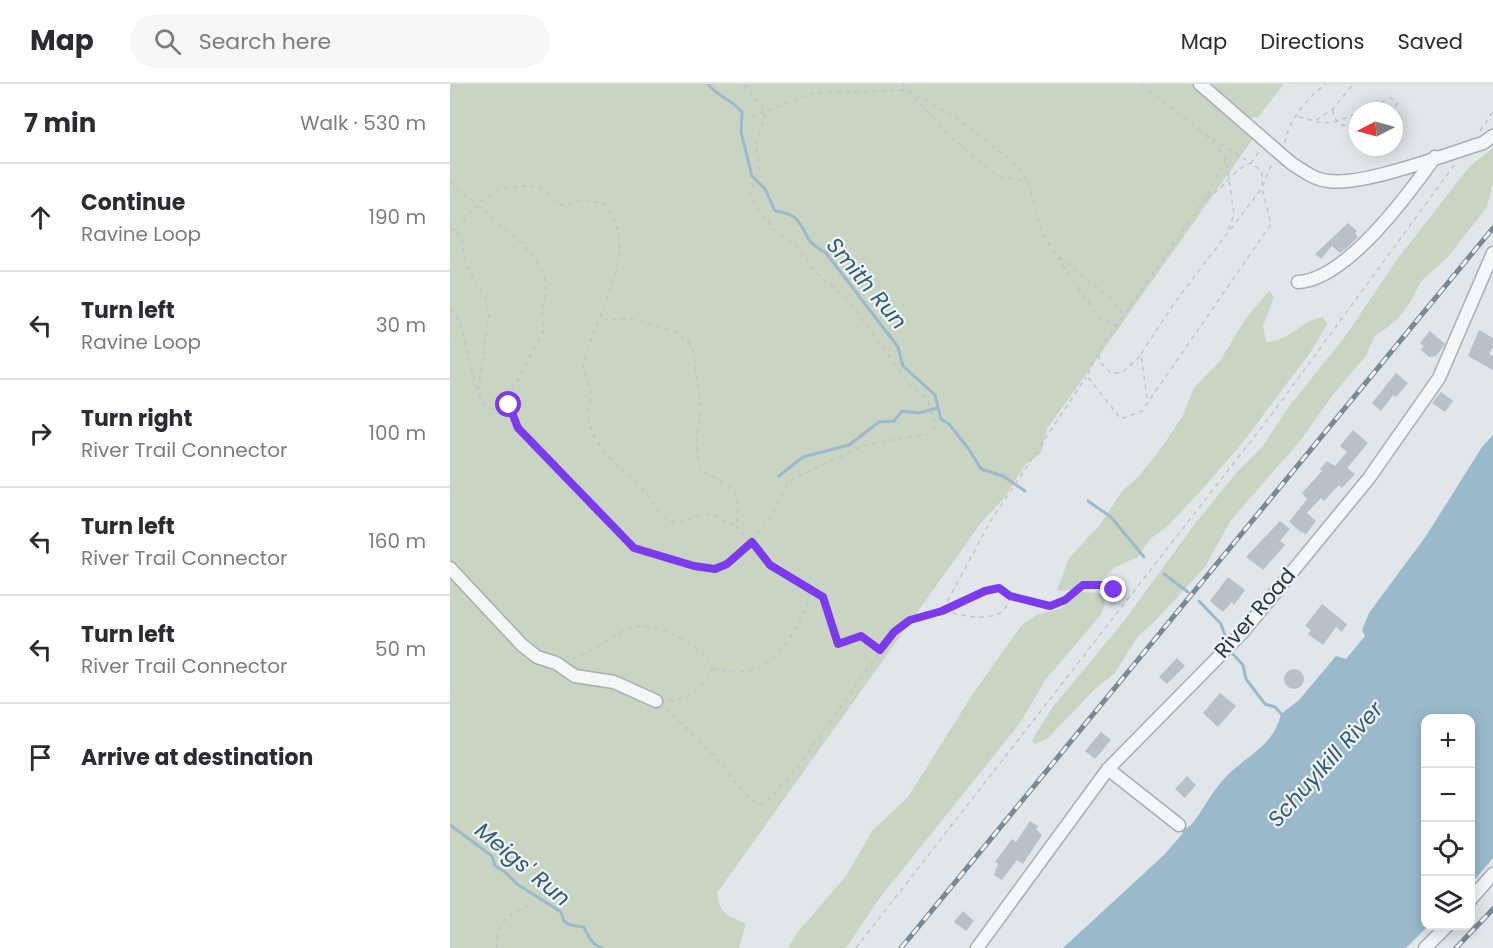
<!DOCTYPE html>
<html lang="en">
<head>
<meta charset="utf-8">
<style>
	:root { --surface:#fff; --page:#f7f7f7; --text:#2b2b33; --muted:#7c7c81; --line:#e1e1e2 }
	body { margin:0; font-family:Poppins,sans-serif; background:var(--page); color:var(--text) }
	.controls { position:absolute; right:18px; bottom:18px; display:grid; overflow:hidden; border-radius:12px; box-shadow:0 3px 15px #0003 }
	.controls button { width:54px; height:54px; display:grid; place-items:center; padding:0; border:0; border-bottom:2px solid var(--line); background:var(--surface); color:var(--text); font:30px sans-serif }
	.compass { position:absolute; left:899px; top:18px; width:54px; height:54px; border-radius:50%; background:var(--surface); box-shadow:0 3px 15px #0003; rotate:264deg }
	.stop { position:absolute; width:18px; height:18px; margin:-14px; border:4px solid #7c3aed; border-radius:50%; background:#fff }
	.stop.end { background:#7c3aed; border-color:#fff; box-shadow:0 2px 6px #0008 }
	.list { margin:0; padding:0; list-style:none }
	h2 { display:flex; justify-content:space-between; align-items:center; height:78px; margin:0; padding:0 24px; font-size:26px }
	h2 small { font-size:20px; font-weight:400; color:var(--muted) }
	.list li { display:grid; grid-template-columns:39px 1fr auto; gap:18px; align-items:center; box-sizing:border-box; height:108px; padding:0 24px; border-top:2px solid var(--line) }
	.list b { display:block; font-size:22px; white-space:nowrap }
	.list p { margin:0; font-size:20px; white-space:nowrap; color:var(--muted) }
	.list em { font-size:20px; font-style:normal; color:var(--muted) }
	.icon { flex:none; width:33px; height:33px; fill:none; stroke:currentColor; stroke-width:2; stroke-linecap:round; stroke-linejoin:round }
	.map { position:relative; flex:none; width:1043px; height:864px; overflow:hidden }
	header { display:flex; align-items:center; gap:36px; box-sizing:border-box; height:84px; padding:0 30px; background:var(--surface); border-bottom:2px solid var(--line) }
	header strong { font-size:28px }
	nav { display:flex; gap:33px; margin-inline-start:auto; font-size:21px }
	.search { width:420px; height:54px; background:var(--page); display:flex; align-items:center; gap:15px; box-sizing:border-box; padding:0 21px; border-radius:33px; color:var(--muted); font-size:22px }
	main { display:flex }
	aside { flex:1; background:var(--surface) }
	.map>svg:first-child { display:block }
	.green { fill:#c9d5c2 }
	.water { fill:#9abacc }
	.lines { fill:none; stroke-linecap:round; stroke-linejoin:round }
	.stream { stroke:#9abacc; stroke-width:3 }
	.building { fill:#b8c0c8 }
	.minor-casing { stroke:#a6aeb5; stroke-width:15 }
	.path { stroke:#bfc4c9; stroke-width:1.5; stroke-dasharray:4.5 4.5; stroke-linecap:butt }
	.minor { stroke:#f4f6f8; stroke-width:12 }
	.rail-casing { stroke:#798895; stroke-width:5 }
	.rail { stroke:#f1f5f8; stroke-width:3; stroke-dasharray:9; stroke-linecap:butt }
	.route { stroke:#7c3aed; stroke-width:8 }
	.labels { text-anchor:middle; stroke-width:4.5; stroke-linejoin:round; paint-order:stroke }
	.street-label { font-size:21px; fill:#283643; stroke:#f1f5f8 }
	.water-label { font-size:22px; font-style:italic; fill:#305c7a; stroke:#f1f5f8 }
</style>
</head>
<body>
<header>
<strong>Map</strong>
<div class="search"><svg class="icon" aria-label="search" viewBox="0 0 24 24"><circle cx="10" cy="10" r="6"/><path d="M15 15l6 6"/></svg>Search here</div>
<nav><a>Map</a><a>Directions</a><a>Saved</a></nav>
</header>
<main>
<aside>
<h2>7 min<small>Walk · 530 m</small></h2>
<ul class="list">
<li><svg class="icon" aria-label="ahead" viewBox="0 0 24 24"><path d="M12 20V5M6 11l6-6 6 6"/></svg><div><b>Continue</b><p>Ravine Loop</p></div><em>190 m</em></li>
<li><svg class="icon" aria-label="left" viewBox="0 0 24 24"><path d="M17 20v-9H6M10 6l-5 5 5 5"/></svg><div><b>Turn left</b><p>Ravine Loop</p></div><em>30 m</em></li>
<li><svg class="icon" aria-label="right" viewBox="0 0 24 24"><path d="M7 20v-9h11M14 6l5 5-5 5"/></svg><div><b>Turn right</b><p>River Trail Connector</p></div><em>100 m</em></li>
<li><svg class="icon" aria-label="left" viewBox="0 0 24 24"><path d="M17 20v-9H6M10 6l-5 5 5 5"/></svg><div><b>Turn left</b><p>River Trail Connector</p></div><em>160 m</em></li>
<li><svg class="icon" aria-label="left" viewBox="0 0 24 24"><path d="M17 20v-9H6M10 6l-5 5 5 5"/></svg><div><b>Turn left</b><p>River Trail Connector</p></div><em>50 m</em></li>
<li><svg class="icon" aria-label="arrive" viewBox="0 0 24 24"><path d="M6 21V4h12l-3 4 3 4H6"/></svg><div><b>Arrive at destination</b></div></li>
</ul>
</aside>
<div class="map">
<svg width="1043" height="864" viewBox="0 0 1043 864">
	<rect width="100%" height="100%" fill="#e1e6ea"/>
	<g class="green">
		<path d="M0,0H746L805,52L597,345L591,369L574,382L555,413L531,439L267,809C270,832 278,831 296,840L289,864H0Z"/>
		<path d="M759,0H834L808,33L797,34Z"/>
		<path d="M1043,64V99L1037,123L997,174L971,197L961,217L947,236L924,253L916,272L885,308L850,357L781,436L755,483L704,538L688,552L665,589L645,605L597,655L585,660L582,657L584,653L602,624L674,537L744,441L787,388L813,362L837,325L894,254L946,177L981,132L1020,82Z"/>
		<path d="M819,207L824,213L813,242L816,258C838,259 852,235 873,233L877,240L862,266L793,358L756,401L718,442L700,455L688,473L665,483L648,499C633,497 621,510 607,506L619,474L650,441L672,407L689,392L712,363L732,333L744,304L770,277L796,234Z"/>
		<path d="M631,508L648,509L654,513L655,521L650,532L596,595L570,639L429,815L396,864H338L347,849L396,792L422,747L458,713L524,608L571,542L586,531L612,524Z"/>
	</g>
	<path class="water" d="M1043,351V774L1021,800L1020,634H976V842H978L956,864H613L715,770L733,749L727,743L731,739L736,744L741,741C754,725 759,712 773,696C793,673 824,663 831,630L849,616L886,572L896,575L915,552L912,546L919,529L976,452L1032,363Z"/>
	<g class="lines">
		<g class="stream">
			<path d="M258,0C266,12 282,15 292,28L291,48L302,92L315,105L325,127C349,129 350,141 360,157C364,162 371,166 376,169L448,263L453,282L485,311L491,335L499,340L518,364L531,385L553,392L575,407"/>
			<path d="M329,392L353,373L399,361L429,338L444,337L452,327L469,329L487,324"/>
			<path d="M638,417L661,433L694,473"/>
			<path d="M714,490L738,508"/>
			<path d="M749,517L771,540L777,557"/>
			<path d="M781,568L793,581L796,595L815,620L825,623L833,632"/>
			<path d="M0,741L42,772L45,782L55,788L67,800L111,828L114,837L120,841L134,843C138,852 142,861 152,864"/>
		</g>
	</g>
	<g class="building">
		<path d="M898,139L907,147L905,149L908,153L900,161L890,169L882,162L871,175L865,170Z"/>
		<path d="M1029,246L1043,254V263L1039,270L1043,272V286L1018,272Z"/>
		<path d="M980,247L995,260L986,272L979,273L971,266L974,262L970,259Z"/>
		<path d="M946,289L958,299L946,313L943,311L931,327L922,319Z"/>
		<path d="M991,308L1003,317L995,328L982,319Z"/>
		<path d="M903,346L918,359L897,384L905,390L892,404L889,401L874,417L871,414L857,429L866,437L856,450L851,448L839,438L857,415L852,409L872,387L870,385L877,377L885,382L897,368L890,362Z"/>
		<path d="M830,437L840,445L830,457L835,461L813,486L796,473Z"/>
		<path d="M778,493L795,506L784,521L782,518L773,528L760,517Z"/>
		<path d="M872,520L897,540L892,548L886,543L873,561L858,550L861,546L855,542Z"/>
		<path d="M727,574L735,582L717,600L709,593Z"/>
		<circle cx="844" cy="595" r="10"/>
		<path d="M770,609L786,622L768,643L753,629Z"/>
		<path d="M651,648L661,656L645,675L635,667Z"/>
		<path d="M737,692L746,701L735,714L725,705Z"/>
		<path d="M580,737L588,742L586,745L592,751L573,780L567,776L552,796L544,791L548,780L545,778L562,755L566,758Z"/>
		<path d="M513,827L524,837L516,847L504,838Z"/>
	</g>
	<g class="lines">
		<g class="minor-casing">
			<g id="minor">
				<path d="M750,0L841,79C853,87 865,96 879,97C913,102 998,70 1033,59L1043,52"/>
				<path d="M848,198C896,196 958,111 985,73"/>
				<path d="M0,484L72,561L87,573L106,579L125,592L164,598L206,617"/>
				<path d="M658,685L729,741"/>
				<path d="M1020,816L1043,790"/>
				<path d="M527,864L658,685L792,549L919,394L989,294L1043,169"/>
				<path d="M975,864L997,842"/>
			</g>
		</g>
		<g class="path">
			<path d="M452,0L502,54L548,93L578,97"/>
			<path d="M691,0L754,49L801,79L810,66"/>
			<path d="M883,26L884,33L890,41H908"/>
			<path d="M915,27L941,14L947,19L944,27"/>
			<path d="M301,33L362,9L457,6L507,34L565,80L578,97L592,150L649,234L668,242"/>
			<path d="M849,33L865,37L883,25L903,0"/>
			<path d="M866,38L882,39L908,29"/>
			<path d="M1030,47L1043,28"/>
			<path d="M756,51L776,74L784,131L778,146"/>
			<path d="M835,59C838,36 858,13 876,0"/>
			<path d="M0,98L73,160L86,176L94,191L96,203L92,227L93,248L62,307L59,321L62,334L68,344L170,452L184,464L197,469L244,482L271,483L287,473L301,458L323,429L337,401L344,394L418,360L479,350L486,342L477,314L459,300L399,217L364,187L348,163L325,146L307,125L300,109L309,86L306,58L315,33L313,24L293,0"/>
			<path d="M756,114C774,106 781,86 801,79L812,87V104L821,140L692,327L671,335L637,292L648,268L756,114L776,74"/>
			<path d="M0,144L5,147L27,121L48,105L73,102L90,103L108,120L115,122L126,116L153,119C195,166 143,231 134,279C132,288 138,296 140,305C142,313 137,324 139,336C145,369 177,387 197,410C205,420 208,433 221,437C235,442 246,428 260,431C270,432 276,440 286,441C293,400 279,404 250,385L246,358L250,331L249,306L242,262L227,248L181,235L149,236"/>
			<path d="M6,148L11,153L17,183L36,215L39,231L28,308C34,323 44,328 59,329"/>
			<path d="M609,173L662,216L674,232"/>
			<path d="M0,225L10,238L27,306"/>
			<path d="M649,271V277L662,290L673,288L691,271"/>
			<path d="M697,314L691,270L725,218L812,104L822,79"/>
			<path d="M286,441L319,481L373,513L388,560L411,552L429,565"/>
			<path d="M560,513C554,544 513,531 492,527L540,438L636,293"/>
			<path d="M122,575C171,557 176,523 233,556C246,563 257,571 262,585C252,605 239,615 216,617"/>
			<path d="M263,585C276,587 288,589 301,586C331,580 355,534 360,506"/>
			<path d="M216,624L263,671L299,714L309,721L315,719L343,689L444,548L460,536L492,527L546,504C560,506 589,525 606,521C617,518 623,506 633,501H656L678,516"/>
			<path d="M47,864C43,842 61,826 81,821"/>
			<path d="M406,864L822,330L1005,80"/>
		</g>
		<use href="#minor" class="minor"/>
		<g class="rail-casing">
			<g id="rail">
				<path d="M451,864L1043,144"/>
				<path d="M1006,864L1043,825"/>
			</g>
		</g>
		<use href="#rail" class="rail"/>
	</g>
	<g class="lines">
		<path class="route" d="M59,321L68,344L184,464L244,482L265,485L277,480L302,458L320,481L373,513L388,560L411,552L430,566L444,548L460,536L492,527L535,507L549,504L560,512L600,522L615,516L633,501H654L664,506"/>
	</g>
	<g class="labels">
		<g class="street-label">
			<text transform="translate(805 529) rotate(-49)" y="7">River Road</text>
		</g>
		<g class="water-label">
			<text transform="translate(417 199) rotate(50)" y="8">Smith Run</text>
			<text transform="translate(875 680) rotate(-48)" y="8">Schuylkill River</text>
			<text transform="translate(73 780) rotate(40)" y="8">Meigs' Run</text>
		</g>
	</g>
</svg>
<div class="controls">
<button>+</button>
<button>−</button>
<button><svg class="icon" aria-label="locate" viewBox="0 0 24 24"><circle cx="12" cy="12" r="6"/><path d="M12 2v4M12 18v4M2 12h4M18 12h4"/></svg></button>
<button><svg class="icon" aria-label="layers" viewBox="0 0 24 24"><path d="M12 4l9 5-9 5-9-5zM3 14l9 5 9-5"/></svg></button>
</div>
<svg class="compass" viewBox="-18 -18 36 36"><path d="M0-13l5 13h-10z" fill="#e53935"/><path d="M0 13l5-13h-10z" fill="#7c7c81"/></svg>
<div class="stop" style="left:59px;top:321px"></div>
<div class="stop end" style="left:664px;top:506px"></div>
</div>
</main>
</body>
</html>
